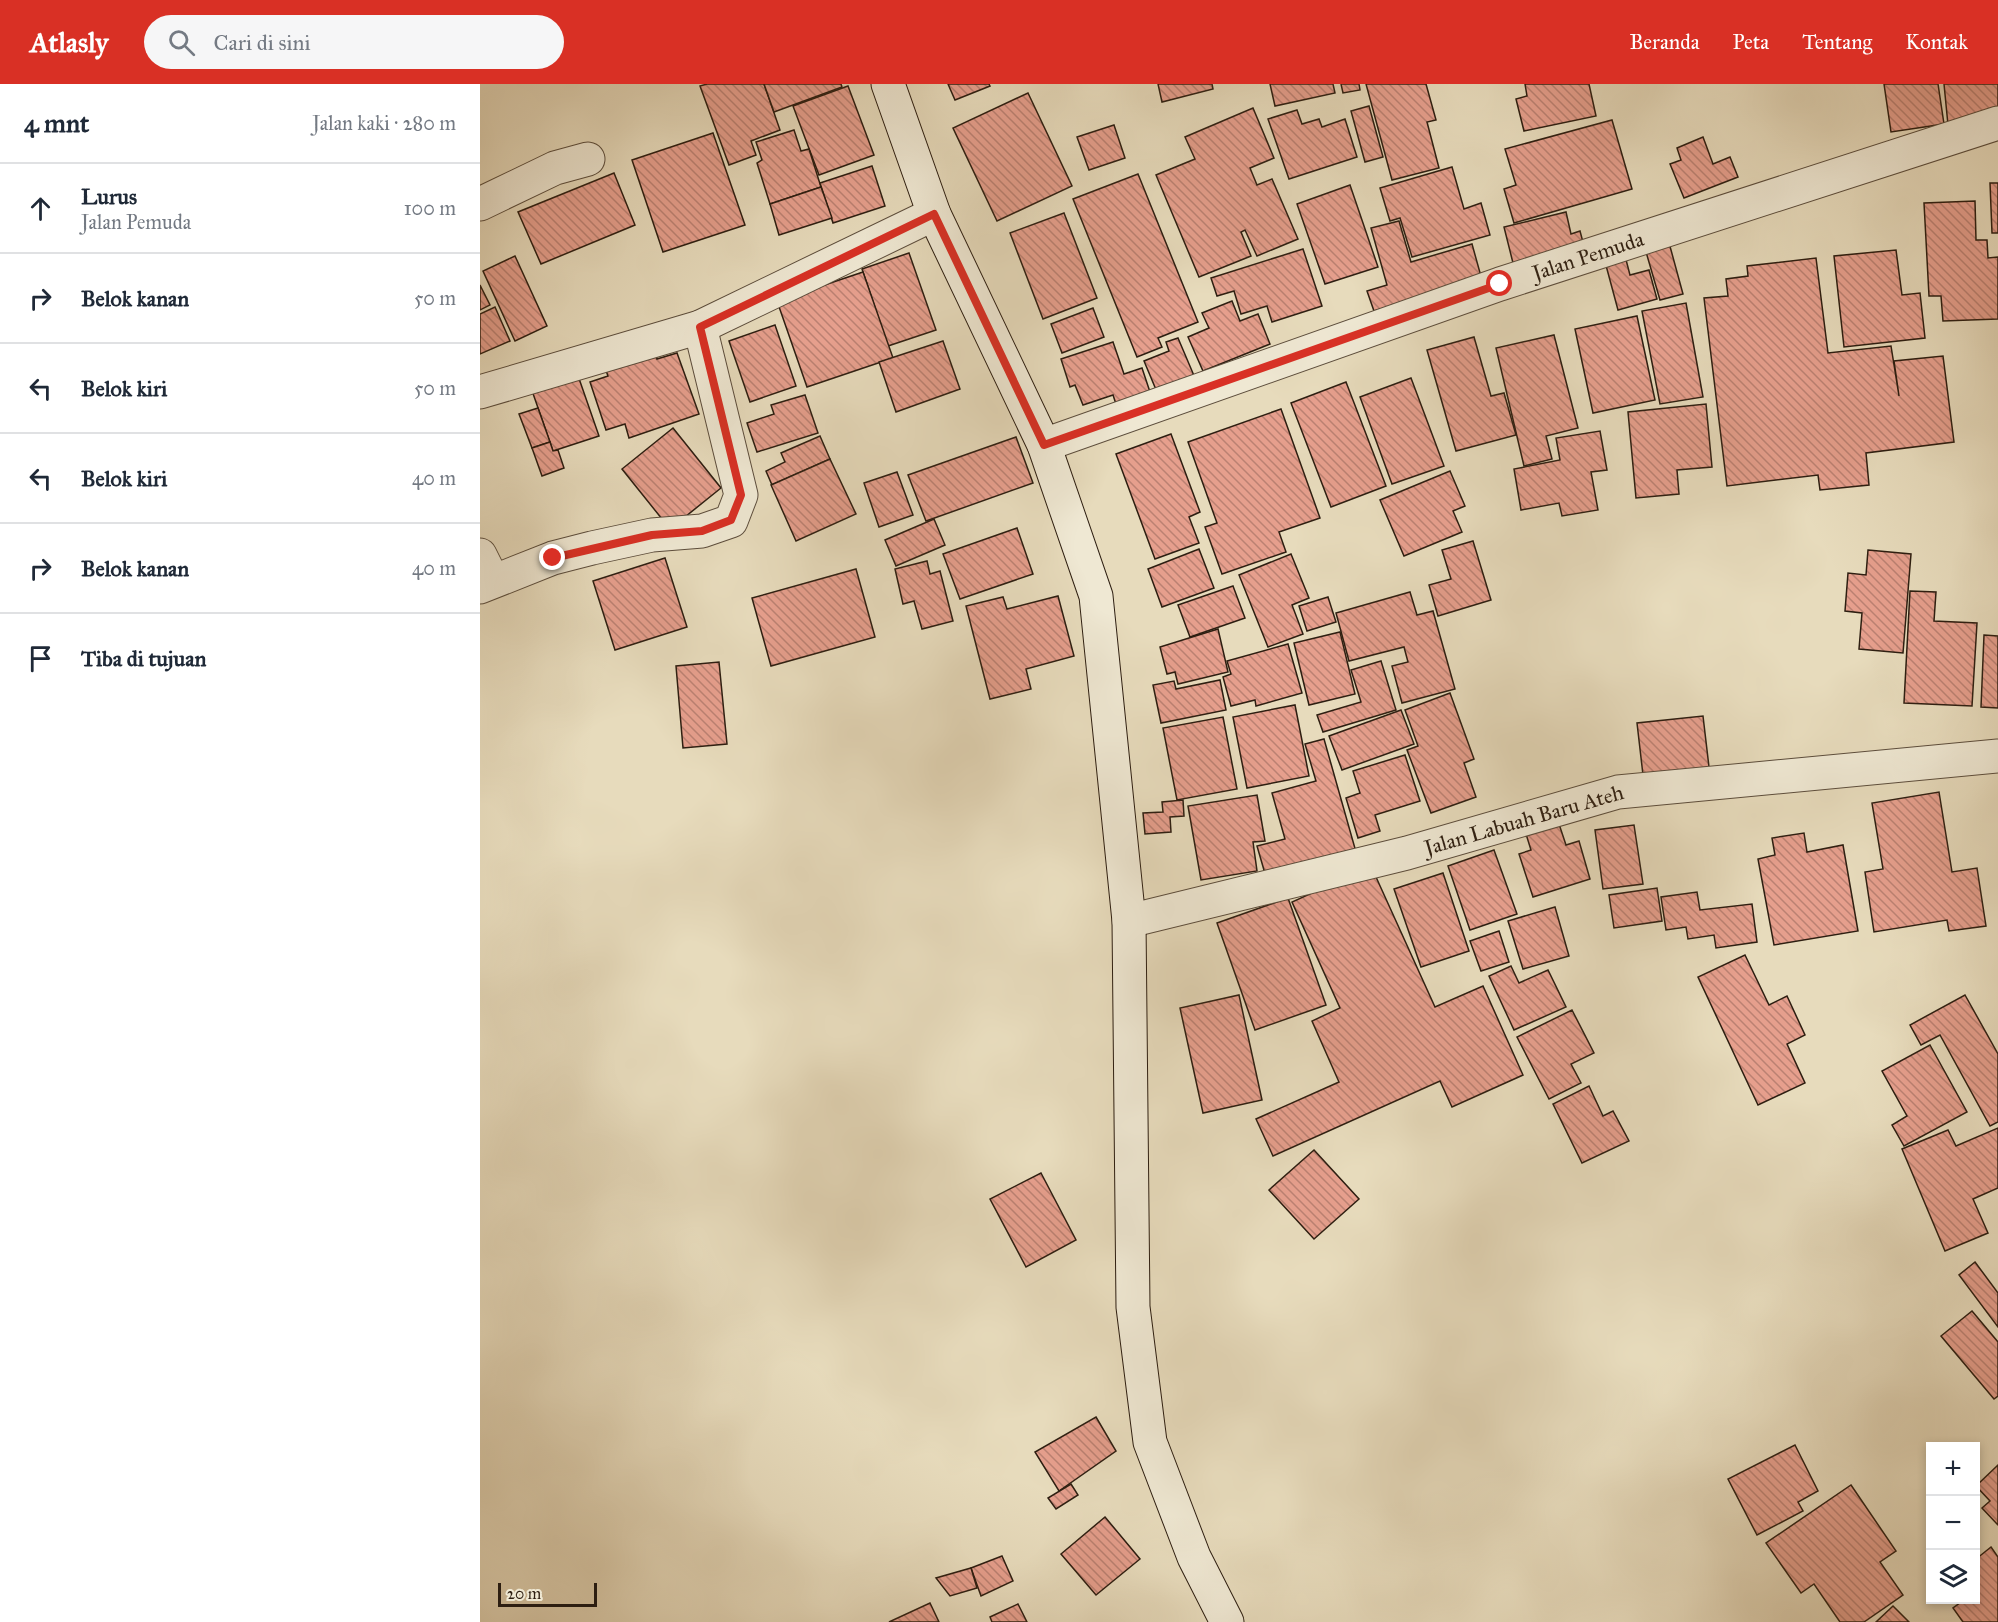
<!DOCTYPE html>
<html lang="id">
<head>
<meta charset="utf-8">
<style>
	:root { --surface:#fff; --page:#f6f6f7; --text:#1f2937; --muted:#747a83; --line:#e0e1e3; --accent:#d93025 }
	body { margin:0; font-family:"IM FELL Great Primer",serif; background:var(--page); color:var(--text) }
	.controls { position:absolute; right:18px; bottom:18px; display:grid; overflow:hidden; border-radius:0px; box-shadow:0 3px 9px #0003 }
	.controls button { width:54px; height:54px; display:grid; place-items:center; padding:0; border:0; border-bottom:2px solid var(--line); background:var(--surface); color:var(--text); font:30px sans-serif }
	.scale { position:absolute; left:18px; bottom:15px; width:99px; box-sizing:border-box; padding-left:6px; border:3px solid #2d1e11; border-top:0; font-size:16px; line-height:21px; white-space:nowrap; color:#2d1e11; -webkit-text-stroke:4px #efe8d3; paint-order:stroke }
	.stop { position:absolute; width:18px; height:18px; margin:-14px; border:4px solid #d93025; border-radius:50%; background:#fff }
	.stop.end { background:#d93025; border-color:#fff; box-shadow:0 2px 6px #0008 }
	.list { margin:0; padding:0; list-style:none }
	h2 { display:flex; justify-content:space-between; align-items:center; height:78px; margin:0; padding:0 24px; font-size:26px }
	h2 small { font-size:20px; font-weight:400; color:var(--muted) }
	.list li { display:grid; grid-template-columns:39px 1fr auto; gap:18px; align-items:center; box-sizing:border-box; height:90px; padding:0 24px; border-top:2px solid var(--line) }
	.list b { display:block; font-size:22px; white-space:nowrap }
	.list p { margin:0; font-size:20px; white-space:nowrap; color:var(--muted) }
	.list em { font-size:20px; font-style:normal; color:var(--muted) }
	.icon { flex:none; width:33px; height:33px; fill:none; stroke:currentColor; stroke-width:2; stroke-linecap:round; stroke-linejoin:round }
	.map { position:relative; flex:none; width:1518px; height:1538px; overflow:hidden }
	header { display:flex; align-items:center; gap:36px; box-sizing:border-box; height:84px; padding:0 30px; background:var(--accent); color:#fff }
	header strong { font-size:28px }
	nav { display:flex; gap:33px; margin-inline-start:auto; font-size:21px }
	.search { width:420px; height:54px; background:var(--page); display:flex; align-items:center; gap:15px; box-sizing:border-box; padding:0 21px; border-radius:33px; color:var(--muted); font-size:22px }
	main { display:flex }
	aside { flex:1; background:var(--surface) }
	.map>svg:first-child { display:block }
	.building { fill:url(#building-back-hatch); stroke:#2d1e11; stroke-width:1.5 }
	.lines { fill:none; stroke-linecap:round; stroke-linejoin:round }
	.minor-casing { stroke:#5c4d3c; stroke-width:35 }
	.secondary-casing { stroke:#2d1e11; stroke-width:35 }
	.minor { stroke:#efe8d3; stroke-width:33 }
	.secondary { stroke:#efe8d3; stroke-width:33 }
	.route { stroke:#d93025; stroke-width:8 }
	.labels { text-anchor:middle; stroke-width:4.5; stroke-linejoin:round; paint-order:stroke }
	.street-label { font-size:21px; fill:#2d1e11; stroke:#efe8d3 }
</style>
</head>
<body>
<header>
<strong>Atlasly</strong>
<div class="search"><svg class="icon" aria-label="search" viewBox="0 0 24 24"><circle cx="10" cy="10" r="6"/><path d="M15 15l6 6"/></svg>Cari di sini</div>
<nav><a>Beranda</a><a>Peta</a><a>Tentang</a><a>Kontak</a></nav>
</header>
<main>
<aside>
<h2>4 mnt<small>Jalan kaki · 280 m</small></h2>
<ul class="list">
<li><svg class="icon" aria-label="ahead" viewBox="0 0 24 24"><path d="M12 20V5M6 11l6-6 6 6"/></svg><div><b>Lurus</b><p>Jalan Pemuda</p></div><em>100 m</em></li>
<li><svg class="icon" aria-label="right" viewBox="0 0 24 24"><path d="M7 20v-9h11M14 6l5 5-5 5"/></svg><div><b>Belok kanan</b></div><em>50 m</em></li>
<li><svg class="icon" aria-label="left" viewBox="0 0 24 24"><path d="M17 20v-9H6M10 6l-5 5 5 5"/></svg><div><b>Belok kiri</b></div><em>50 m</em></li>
<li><svg class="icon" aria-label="left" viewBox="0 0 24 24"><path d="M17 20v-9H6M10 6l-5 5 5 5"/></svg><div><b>Belok kiri</b></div><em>40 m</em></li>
<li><svg class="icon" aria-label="right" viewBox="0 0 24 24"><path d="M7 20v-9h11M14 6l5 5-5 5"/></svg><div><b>Belok kanan</b></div><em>40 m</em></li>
<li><svg class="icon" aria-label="arrive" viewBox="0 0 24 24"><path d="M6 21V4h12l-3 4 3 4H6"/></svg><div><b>Tiba di tujuan</b></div></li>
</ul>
</aside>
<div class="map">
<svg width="1518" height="1538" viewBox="0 0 1518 1538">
	<defs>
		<pattern id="building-back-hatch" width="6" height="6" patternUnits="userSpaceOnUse" patternTransform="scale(1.5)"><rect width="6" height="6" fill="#e69f8d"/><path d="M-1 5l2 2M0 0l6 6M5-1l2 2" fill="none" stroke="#bb8172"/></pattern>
	</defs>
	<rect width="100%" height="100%" fill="#e7dbbc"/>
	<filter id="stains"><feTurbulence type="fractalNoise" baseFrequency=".00333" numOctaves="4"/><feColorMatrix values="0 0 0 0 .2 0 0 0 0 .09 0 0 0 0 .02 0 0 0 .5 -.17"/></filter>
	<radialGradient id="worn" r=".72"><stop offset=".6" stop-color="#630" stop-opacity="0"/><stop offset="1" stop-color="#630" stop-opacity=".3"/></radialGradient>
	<g class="building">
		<path d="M227,0H284L300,46L271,57L276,71L249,81L220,2Z"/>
		<path d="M284,0H361L362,3L294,28Z"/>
		<path d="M468,0H509L510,2L475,16Z"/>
		<path d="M678,0H732L733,5L682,18Z"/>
		<path d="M790,0H853L855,9L795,22Z"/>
		<path d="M861,0H879L880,6L863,9Z"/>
		<path d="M886,0H946L956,36L947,38L959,84L912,96Z"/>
		<path d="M1045,0H1109L1116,32L1044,47L1036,15L1047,12Z"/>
		<path d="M1404,0H1458L1464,40L1411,48Z"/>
		<path d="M1464,0H1518V36L1468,41Z"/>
		<path d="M368,2L394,71L339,91L313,22Z"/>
		<path d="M548,9L592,102L517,137L473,44Z"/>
		<path d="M889,22L903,73L885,78L871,27Z"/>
		<path d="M773,24L794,74L770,84L777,101L792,95L818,155L777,172L765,146L761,148L771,172L719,193L676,91L715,75L705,53Z"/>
		<path d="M817,26L822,40L839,35L842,43L865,35L877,73L809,95L788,35Z"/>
		<path d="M1132,36L1152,105L1034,139L1024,105L1036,101L1025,65Z"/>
		<path d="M634,41L645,74L609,86L597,53Z"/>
		<path d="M314,46L321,67L329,65L341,103L290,120L277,79L282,76L276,58Z"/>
		<path d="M233,49L265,141L183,168L152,76Z"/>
		<path d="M1223,53L1233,80L1250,73L1258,93L1204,114L1190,80L1201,76L1197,64Z"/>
		<path d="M392,82L405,122L353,139L340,99Z"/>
		<path d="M972,83L984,125L1001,119L1010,151L932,173L920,134L910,137L900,104Z"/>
		<path d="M134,89L155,141L61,180L38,128Z"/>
		<path d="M658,90L718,238L678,254L682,263L657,273L593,115Z"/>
		<path d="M1510,99H1518V149H1512Z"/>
		<path d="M870,101L898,183L845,200L817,120Z"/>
		<path d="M341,103L352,134L299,151L290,120Z"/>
		<path d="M1495,117L1496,156H1507L1508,174L1518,173V235L1463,237L1461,212H1449L1444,119Z"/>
		<path d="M1086,128L1091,150L1100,147L1104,162L1033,179L1024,143Z"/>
		<path d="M584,129L617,214L563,235L530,149Z"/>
		<path d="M919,137L931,178L992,160L1002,196L894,227L887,207L907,201L891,144Z"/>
		<path d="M1188,155L1203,210L1180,216L1164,161Z"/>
		<path d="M823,165L842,222L792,238L787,222L761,230L754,207L737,212L731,194Z"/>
		<path d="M1416,166L1422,211L1440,209L1445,254L1364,263L1354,172Z"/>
		<path d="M1144,168L1150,191L1169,186L1177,215L1138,226L1124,174Z"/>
		<path d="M429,169L456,246L408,262L382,185Z"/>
		<path d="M35,172L67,242L35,257L3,187Z"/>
		<path d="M1336,174L1348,269L1411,262L1419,312L1414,277L1463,272L1474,358L1386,369L1389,401L1340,406L1338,391L1247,402L1224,214L1248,212L1246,195L1268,192L1267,182Z"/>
		<path d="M383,188L413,274L327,303L297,217Z"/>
		<path d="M0,201L10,221L0,226Z"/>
		<path d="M752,217L760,237L778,230L790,260L723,287L708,253L729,244L722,229Z"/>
		<path d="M1206,219L1223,313L1180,320L1162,227Z"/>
		<path d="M15,223L30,257L0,270V230Z"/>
		<path d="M613,224L624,253L582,269L571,240Z"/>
		<path d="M1157,232L1175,316L1113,329L1095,245Z"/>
		<path d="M295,241L316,302L270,318L249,257Z"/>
		<path d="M1074,251L1098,344L1066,352L1072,375L1044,382L1016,264Z"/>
		<path d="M994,253L1011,312L1024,309L1036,351L976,367L947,266Z"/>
		<path d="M698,254L715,294L677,308L664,277L689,267L686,258Z"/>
		<path d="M463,257L480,305L416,328L399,278Z"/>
		<path d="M633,258L644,290L662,284L672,314L638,326L633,311L603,321L595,301L590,303L581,275Z"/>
		<path d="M175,267L177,275L197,269L219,330L149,354L145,340L126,346L110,298L128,292L125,284Z"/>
		<path d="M95,283L119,352L73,367L49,298Z"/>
		<path d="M931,294L964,382L912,400L880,313Z"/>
		<path d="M866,298L906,402L851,423L811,319Z"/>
		<path d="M325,311L338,349L277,368L267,339L294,330L291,321Z"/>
		<path d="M1226,320L1232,383L1197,386L1199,410L1156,414L1148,328Z"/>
		<path d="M58,324L70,358L52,364L39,330Z"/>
		<path d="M801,325L840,434L799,448L806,468L742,490L725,443L737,439L708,358Z"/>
		<path d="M193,344L241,404L190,445L142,385Z"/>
		<path d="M1120,347L1127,386L1111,388L1118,426L1082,432L1079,419L1041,426L1034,385L1080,376L1076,354Z"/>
		<path d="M691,350L720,428L709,433L719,459L675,475L636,370Z"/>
		<path d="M340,352L350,375L292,401L286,387L305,378L301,369Z"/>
		<path d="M536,353L553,399L446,437L428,391Z"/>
		<path d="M70,358L73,367L78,366L84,384L62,392L52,364Z"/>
		<path d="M350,375L376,430L316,457L291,401Z"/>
		<path d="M970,387L985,422L973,427L982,448L924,472L900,416Z"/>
		<path d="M417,388L433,431L399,443L384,399Z"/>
		<path d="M454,435L465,461L416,482L405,456Z"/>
		<path d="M537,444L553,490L480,515L463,470Z"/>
		<path d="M993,457L1011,516L958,532L949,501L971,495L962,466Z"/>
		<path d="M719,465L734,504L682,523L668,485Z"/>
		<path d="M1388,466L1431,470L1423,569L1379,565L1382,529L1365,527L1368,489L1386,491Z"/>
		<path d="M811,470L829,514L812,521L823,550L788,563L759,491Z"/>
		<path d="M185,474L207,543L135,566L113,497Z"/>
		<path d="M447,477L450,490L460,487L473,537L442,545L434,517L423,520L415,485Z"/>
		<path d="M376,485L395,553L291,582L272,514Z"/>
		<path d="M753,502L765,534L710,553L698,521Z"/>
		<path d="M1430,507L1456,508L1454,537L1497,539L1492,622L1424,619Z"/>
		<path d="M930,508L937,531L953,527L975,605L922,619L912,582L928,578L924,563L869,577L856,529Z"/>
		<path d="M578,512L594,572L546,585L551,605L510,615L486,522L523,513L527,525Z"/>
		<path d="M848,513L856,538L827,547L819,522Z"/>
		<path d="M738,545L748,588L698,600L695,588L687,590L680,563Z"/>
		<path d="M860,548L875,610L829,621L814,559Z"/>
		<path d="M1504,551L1518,552V624L1501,623Z"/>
		<path d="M808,560L822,609L776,622L775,616L751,622L743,593L751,590L747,577Z"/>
		<path d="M901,577L916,626L843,648L837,631L881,618L871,586Z"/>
		<path d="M239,578L247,660L203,664L196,582Z"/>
		<path d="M740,596L746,626L681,639L673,601L694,597L696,605Z"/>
		<path d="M970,609L994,675L984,679L996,713L951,729L927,666L938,662L925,626Z"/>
		<path d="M815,621L829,692L767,704L753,633Z"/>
		<path d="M921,626L934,660L862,686L849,652Z"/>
		<path d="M1223,632L1229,683L1163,691L1157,639Z"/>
		<path d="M743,633L757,705L697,716L683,644Z"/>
		<path d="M844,655L876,768L786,793L777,762L805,755L792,709L836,697L825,660Z"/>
		<path d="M925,671L940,717L895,731L900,747L878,754L866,714L880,709L873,687Z"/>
		<path d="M1459,708L1472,788L1497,784L1506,842L1469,847L1467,836L1394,848L1385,788L1403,785L1392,719Z"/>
		<path d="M777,711L785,757L773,758L777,787L721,796L708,722Z"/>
		<path d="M703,716L704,732L690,733L691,748L665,750L663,729L683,728L682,718Z"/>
		<path d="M1079,740L1086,761L1099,757L1110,795L1053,813L1039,770L1051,766L1046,750Z"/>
		<path d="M1154,741L1163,800L1123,805L1115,746Z"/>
		<path d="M1324,749L1327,768L1363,761L1378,847L1294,861L1278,775L1295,771L1292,754Z"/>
		<path d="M1014,766L1037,830L990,846L968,782Z"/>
		<path d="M891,782L955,923L1003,902L1043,991L972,1023L960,997L793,1072L776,1035L859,998L832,937L860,924L812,818Z"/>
		<path d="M963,789L989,867L941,883L914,805Z"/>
		<path d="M1177,804L1182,837L1134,844L1129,811Z"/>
		<path d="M1217,808L1220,826L1272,820L1277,858L1236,864L1234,851L1208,855L1206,843L1186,846L1181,813Z"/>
		<path d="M808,814L846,921L775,946L737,839Z"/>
		<path d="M1075,823L1089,872L1043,885L1028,837Z"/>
		<path d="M1019,847L1029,878L1001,887L990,857Z"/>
		<path d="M1265,871L1289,921L1307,912L1325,951L1307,960L1325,999L1278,1021L1218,893Z"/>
		<path d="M1031,882L1039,899L1068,886L1086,923L1034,946L1009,892Z"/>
		<path d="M759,911L782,1016L723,1029L700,924Z"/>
		<path d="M1485,911L1518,970V1038L1510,1042L1460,951L1441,961L1430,941Z"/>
		<path d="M1092,926L1114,969L1091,980L1101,999L1069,1015L1037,953Z"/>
		<path d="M1450,961L1487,1028L1424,1062L1412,1041L1427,1032L1402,987Z"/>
		<path d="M1109,1002L1123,1032L1133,1027L1149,1057L1102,1079L1073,1020Z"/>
		<path d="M1518,1044V1104L1493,1115L1508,1149L1465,1167L1422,1065L1468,1046L1476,1062Z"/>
		<path d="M834,1066L879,1115L834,1155L789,1106Z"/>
		<path d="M561,1089L596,1156L546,1183L510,1115Z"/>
		<path d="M1495,1178L1518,1209V1243L1479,1191Z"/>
		<path d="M1492,1227L1518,1258V1312L1514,1315L1461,1252Z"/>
		<path d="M616,1333L636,1367L579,1407L555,1368Z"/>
		<path d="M1315,1361L1338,1407L1318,1418L1323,1427L1277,1451L1248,1395Z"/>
		<path d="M1518,1381V1441L1502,1424L1510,1417L1496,1402Z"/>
		<path d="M591,1400L598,1411L576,1425L568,1414Z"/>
		<path d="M1371,1401L1416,1467L1400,1478L1423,1511L1384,1538H1360L1334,1500L1321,1509L1286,1459Z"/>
		<path d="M625,1433L660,1475L616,1511L581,1470Z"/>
		<path d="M1511,1463L1518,1473V1538H1483L1473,1524L1484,1516H1496V1507L1499,1504L1496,1499V1475Z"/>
		<path d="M522,1472L533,1497L501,1512L491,1484Z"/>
		<path d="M491,1484L497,1504L470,1512L456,1494Z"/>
		<path d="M450,1519L459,1538H409Z"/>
		<path d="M538,1520L547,1538H512L510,1533Z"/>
		<path d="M1413,1522L1429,1538H1396Z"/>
	</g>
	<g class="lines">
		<g class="minor-casing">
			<g id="minor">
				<path d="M0,120L75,84L108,75"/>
				<path d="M0,308L220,243L454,130"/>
				<path d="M564,361L1020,200L1518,39"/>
				<path d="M0,471L13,497"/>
				<path d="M0,503L73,474L112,464L172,451L222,447L251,437L261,411L220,243"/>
				<path d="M649,837L927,769L1138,708L1518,672"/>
			</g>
		</g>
		<g class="secondary-casing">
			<path id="secondary" d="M408,0L454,130L564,361L616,512L649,837L653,1223L670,1358L714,1473L747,1538"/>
		</g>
		<use href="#minor" class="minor"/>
		<use href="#secondary" class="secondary"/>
	</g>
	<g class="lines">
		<path class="route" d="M73,474L172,451L222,447L251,436L261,411L220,243L454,130L564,361L1020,200"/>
	</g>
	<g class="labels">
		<g class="street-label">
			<text transform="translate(1108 172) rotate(-18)" y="7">Jalan Pemuda</text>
			<text transform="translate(1044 736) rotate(-16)" y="7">Jalan Labuah Baru Ateh</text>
		</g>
	</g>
	<rect width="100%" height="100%" filter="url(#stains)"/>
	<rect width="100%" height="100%" fill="url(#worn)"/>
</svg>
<div class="controls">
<button>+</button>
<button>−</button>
<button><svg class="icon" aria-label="layers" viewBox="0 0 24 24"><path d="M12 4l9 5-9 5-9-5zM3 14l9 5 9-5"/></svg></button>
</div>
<div class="scale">20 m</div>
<div class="stop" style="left:1020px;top:200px"></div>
<div class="stop end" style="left:73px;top:474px"></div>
</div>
</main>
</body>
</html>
